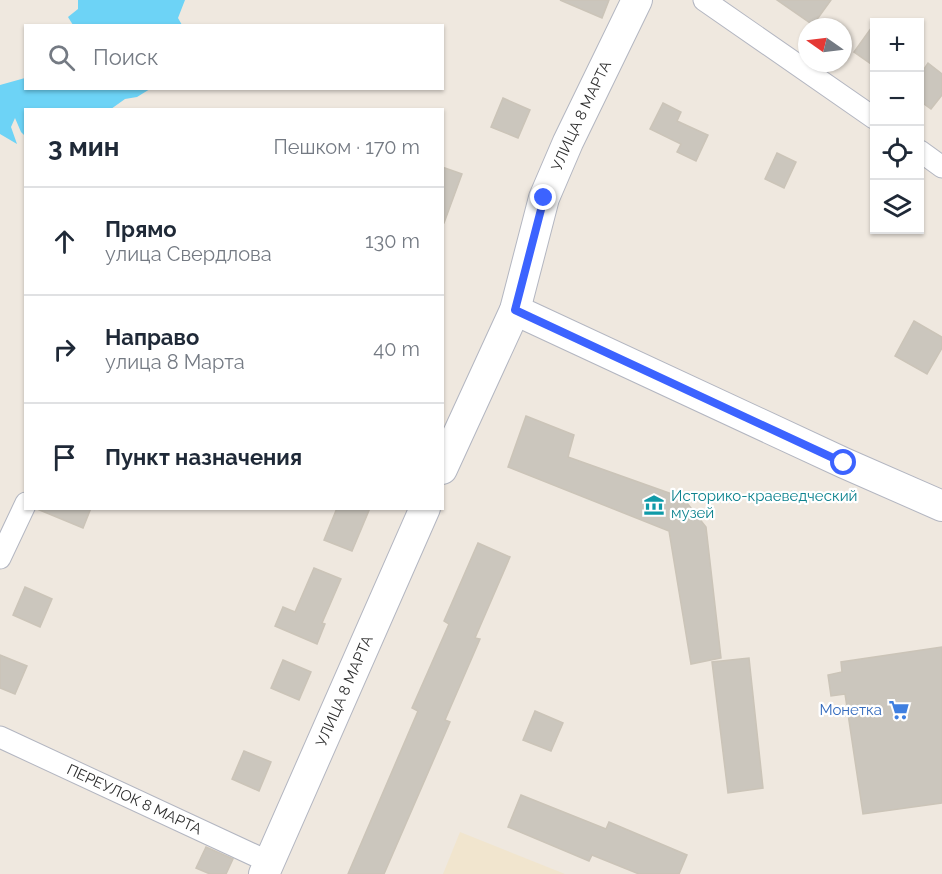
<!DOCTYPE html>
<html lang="ru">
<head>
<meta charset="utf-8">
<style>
	:root { --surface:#fff; --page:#f2f2f3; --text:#1f2937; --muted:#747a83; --line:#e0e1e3 }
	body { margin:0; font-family:Raleway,sans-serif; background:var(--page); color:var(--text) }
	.controls { position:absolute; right:18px; top:18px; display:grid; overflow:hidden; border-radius:0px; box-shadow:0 2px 4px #0004 }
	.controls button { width:54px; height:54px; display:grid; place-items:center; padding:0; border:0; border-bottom:2px solid var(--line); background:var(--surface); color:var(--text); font:30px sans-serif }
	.compass { position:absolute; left:798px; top:18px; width:54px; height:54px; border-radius:50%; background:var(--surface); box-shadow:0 2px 4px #0004; rotate:284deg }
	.stop { position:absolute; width:18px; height:18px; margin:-14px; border:4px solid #3c63ff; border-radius:50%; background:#fff }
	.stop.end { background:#3c63ff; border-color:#fff; box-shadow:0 2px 6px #0008 }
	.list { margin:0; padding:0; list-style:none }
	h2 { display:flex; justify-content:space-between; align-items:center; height:78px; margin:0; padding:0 24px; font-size:26px }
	h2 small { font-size:20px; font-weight:400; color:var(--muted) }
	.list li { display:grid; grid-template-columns:39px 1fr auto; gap:18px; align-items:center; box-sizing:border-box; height:108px; padding:0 24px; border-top:2px solid var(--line) }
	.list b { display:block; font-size:22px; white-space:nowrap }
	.list p { margin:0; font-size:20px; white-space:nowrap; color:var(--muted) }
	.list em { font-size:20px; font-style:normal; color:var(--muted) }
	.icon { flex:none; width:33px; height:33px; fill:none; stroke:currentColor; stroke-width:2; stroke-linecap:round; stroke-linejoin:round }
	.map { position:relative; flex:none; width:942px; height:874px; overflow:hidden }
	.search { position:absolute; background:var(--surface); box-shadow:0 2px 4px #0004; left:24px; top:24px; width:420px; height:66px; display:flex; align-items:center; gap:15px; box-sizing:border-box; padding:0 21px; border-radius:0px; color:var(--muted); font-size:22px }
	.panel { position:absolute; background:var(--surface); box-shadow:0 2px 4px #0004; left:24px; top:108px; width:420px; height:402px; border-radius:0px }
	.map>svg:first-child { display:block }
	.education { fill:#f1e5ce }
	.water { fill:#6dd3f6 }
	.building { fill:#cbc6bd; stroke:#cbc4b8; stroke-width:1.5 }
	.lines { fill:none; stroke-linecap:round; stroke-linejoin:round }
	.street-casing { stroke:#b3b6c1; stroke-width:23 }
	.secondary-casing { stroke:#b3b6c1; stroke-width:32 }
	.street { stroke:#fff; stroke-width:21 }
	.secondary { stroke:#fff; stroke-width:30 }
	.route { stroke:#3c63ff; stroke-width:8 }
	.labels { text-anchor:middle; stroke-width:4.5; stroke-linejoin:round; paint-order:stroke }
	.street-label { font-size:15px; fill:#2d2d2d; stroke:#fff }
	.culture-label { font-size:15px; fill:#0d838f; stroke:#fff; text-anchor:start }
	.shop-label { font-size:15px; fill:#366cbe; stroke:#fff; text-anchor:end }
</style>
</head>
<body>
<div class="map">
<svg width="942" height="874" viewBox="0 0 942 874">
	<rect width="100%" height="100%" fill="#efe8df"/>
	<path class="education" d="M460,832L565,874H443Z"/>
	<g class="water">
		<path d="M78,0H185L178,18L182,25H73L68,17L78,9Z"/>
		<path d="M25,78L26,88L150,89L137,97L125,99L111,109L43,110L38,108L36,109L26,110L25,136L21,132L15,118L11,127L17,144L0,134V85Z"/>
	</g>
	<g class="building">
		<path d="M560,0H609L602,18Z"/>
		<path d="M777,0H831L813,25Z"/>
		<path d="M874,24V66L854,52Z"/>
		<path d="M928,63L942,74V95L931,109L920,101V75Z"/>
		<path d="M503,98L530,110L518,138L491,127Z"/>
		<path d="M663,103L681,112L677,121L708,135L696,161L677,152L681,144L650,129Z"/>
		<path d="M777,153L796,162L784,188L765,179Z"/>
		<path d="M442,167L462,174L444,223H442Z"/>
		<path d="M914,321L942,337V348L927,374L895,356Z"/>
		<path d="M526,416L574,435L568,457L683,498L706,527L721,658L691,664L669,531L508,467Z"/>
		<path d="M91,508L83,528L37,509L38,508Z"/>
		<path d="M337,508H370L352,551L324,540Z"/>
		<path d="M478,543L510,557L475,638L480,639L445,720L450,722L384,874H348L418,711L412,708L449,624L444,621Z"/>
		<path d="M314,568L341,579L322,623L325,624L317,644L275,626L283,607L295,612Z"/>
		<path d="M25,587L52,599L40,627L13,615Z"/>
		<path d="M942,647V803L863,814L845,694L831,696L828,675L842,672L841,662Z"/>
		<path d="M0,655L27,666L15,694L0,688Z"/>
		<path d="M749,658L763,788L728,793L712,662Z"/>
		<path d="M283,660L311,672L299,700L271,688Z"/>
		<path d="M535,711L563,723L551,751L523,740Z"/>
		<path d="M244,751L271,762L259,791L232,779Z"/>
		<path d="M521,795L606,829L609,822L687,855L679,874H639L592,855L589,861L508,827Z"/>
		<path d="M206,847L233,859L226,874H210L196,868Z"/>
	</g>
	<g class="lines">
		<g class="street-casing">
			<g id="street">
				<path d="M704,0L874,118"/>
				<path d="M920,151L942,167"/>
				<path d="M0,558L26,503"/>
				<path id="s1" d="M0,737L269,862"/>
			</g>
		</g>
		<g class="secondary-casing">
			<g id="secondary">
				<path d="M515,310L844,463L942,506"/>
				<path id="s2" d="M442,469L515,310L544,198L568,142L637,0"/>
				<path id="s3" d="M264,874L425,508"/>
			</g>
		</g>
		<use href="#street" class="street"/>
		<use href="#secondary" class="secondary"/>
	</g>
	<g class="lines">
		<path class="route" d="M544,198L515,310L844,463"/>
	</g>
	<defs>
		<g id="museum-bare" transform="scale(1.62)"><path d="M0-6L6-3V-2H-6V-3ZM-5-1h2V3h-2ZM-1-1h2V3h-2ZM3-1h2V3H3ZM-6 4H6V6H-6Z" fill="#0f9aa8" stroke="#fff" stroke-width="2.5" paint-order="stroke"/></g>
		<g id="supermarket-bare" transform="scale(1.62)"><path d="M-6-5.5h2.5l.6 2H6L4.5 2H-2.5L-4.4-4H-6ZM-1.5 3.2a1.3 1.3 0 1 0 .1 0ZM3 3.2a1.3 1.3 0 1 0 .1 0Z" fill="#3f7fe0" stroke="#fff" stroke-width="2.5" paint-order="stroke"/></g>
	</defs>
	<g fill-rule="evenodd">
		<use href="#museum-bare" x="654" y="505"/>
		<use href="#supermarket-bare" x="899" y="710"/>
	</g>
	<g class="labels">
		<g class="street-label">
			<text dy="5" stroke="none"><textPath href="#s2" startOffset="381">УЛИЦА 8 МАРТА</textPath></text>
			<text dy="5" stroke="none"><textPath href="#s3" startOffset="200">УЛИЦА 8 МАРТА</textPath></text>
			<text dy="5" stroke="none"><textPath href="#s1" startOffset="148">ПЕРЕУЛОК 8 МАРТА</textPath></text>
		</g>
		<g class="culture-label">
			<text x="671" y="501">Историко-краеведческий<tspan x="671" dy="17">музей</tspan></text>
		</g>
		<g class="shop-label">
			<text x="882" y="715">Монетка</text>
		</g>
	</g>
</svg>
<div class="controls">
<button>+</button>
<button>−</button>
<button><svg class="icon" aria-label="locate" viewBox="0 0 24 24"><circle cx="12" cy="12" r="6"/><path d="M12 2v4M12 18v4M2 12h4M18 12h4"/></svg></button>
<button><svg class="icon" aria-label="layers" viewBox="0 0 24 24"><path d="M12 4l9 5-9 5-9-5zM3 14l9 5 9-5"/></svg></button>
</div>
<svg class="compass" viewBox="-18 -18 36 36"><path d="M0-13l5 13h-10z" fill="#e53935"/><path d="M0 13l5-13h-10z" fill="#747a83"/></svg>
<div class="stop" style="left:844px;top:463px"></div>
<div class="stop end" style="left:544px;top:198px"></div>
<div class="search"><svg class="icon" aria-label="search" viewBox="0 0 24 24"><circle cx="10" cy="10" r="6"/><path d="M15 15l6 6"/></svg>Поиск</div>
<section class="panel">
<h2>3 мин<small>Пешком · 170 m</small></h2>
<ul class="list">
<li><svg class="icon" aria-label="ahead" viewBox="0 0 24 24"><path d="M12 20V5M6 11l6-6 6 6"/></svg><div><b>Прямо</b><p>улица Свердлова</p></div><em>130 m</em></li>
<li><svg class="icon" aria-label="right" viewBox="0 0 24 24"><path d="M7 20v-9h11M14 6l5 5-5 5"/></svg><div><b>Направо</b><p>улица 8 Марта</p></div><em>40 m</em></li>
<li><svg class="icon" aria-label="arrive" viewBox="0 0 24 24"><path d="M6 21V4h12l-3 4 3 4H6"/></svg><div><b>Пункт назначения</b></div></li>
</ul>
</section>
</div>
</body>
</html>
